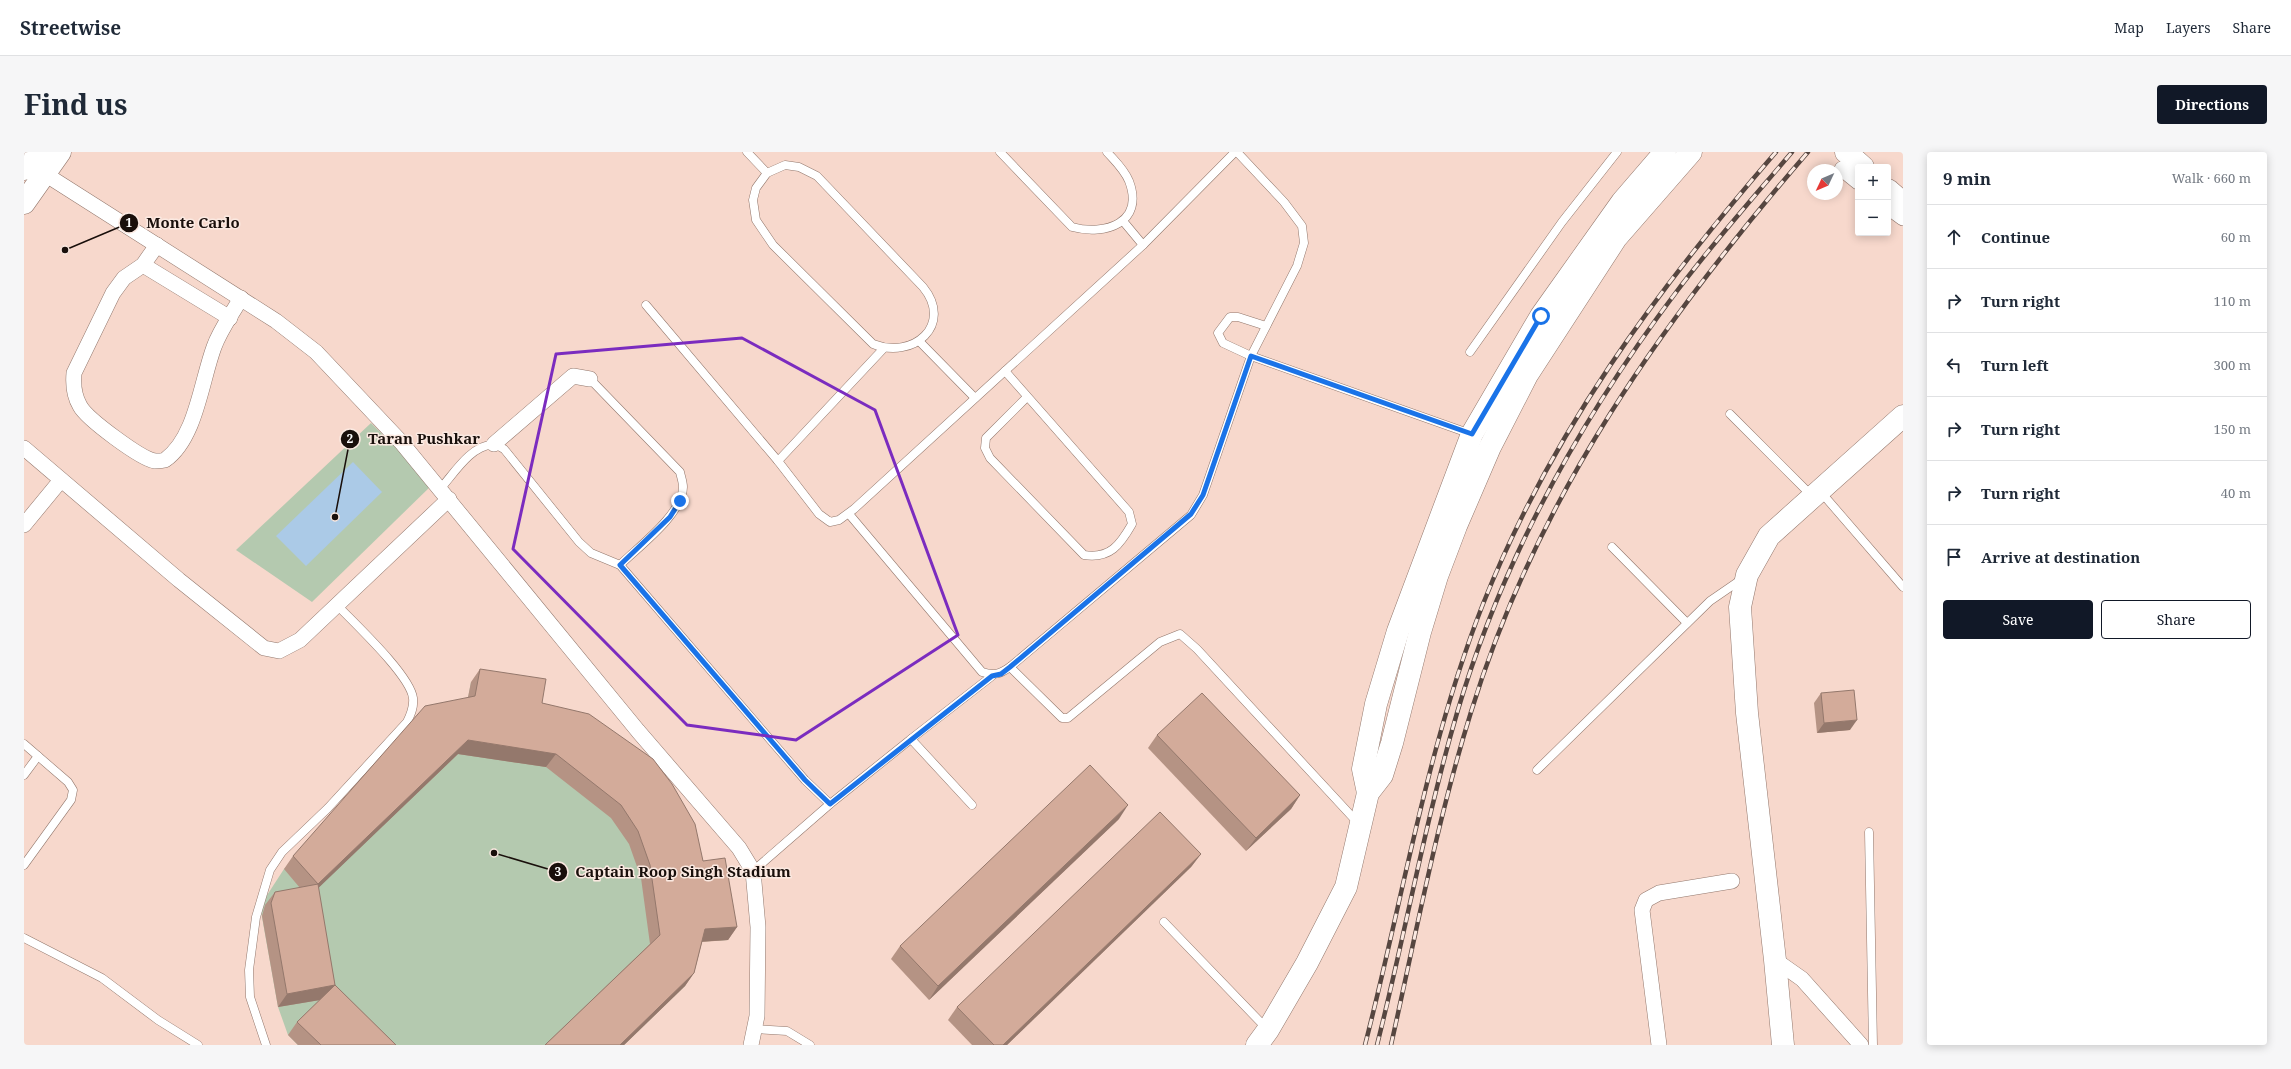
<!DOCTYPE html>
<html lang="en">
<head>
<meta charset="utf-8">
<style>
	:root { --surface:#fff; --page:#f6f6f7; --text:#1f2937; --muted:#747a83; --line:#e0e1e3; --accent:#111827 }
	body { margin:0; font-family:"Noto Serif",serif; background:var(--page); color:var(--text) }
	.controls { position:absolute; right:12px; top:12px; display:grid; overflow:hidden; border-radius:4px; box-shadow:0 2px 10px #0003 }
	.controls button { width:36px; height:36px; display:grid; place-items:center; padding:0; border:0; border-bottom:1px solid var(--line); background:var(--surface); color:var(--text); font:20px sans-serif }
	.compass { position:absolute; left:1783px; top:12px; width:36px; height:36px; border-radius:50%; background:var(--surface); box-shadow:0 2px 10px #0003; rotate:226deg }
	.stop { position:absolute; width:12px; height:12px; margin:-9px; border:3px solid #1a73e8; border-radius:50%; background:#fff }
	.stop.end { background:#1a73e8; border-color:#fff; box-shadow:0 1px 4px #0008 }
	.list { margin:0; padding:0; list-style:none }
	h2 { display:flex; justify-content:space-between; align-items:center; height:52px; margin:0; padding:0 16px; font-size:17px }
	h2 small { font-size:13px; font-weight:400; color:var(--muted) }
	.list li { display:grid; grid-template-columns:26px 1fr auto; gap:12px; align-items:center; box-sizing:border-box; height:64px; padding:0 16px; border-top:1px solid var(--line) }
	.list b { display:block; font-size:15px; white-space:nowrap }
	.list em { font-size:13px; font-style:normal; color:var(--muted) }
	.actions { display:flex; gap:8px; padding:12px 16px }
	.actions a { flex:1; padding:9px 0; border:1px solid var(--accent); border-radius:4px; text-align:center; font-size:14px; color:var(--accent) }
	.actions .main { background:var(--accent); color:#fff }
	.icon { flex:none; width:22px; height:22px; fill:none; stroke:currentColor; stroke-width:2; stroke-linecap:round; stroke-linejoin:round }
	.map { position:relative; flex:none; width:1879px; height:893px; overflow:hidden; border-radius:4px }
	header { display:flex; align-items:center; gap:24px; box-sizing:border-box; height:56px; padding:0 20px; background:var(--surface); border-bottom:1px solid var(--line) }
	header strong { font-size:19px }
	nav { display:flex; gap:22px; margin-inline-start:auto; font-size:14px }
	.intro { display:flex; align-items:center; justify-content:space-between; box-sizing:border-box; height:96px; padding:0 24px }
	h1 { margin:0; font-size:28px }
	.button { padding:10px 18px; border-radius:4px; background:var(--accent); color:#fff; font-size:14px; font-weight:700 }
	main { display:flex; gap:24px; padding:0 24px }
	aside { flex:1; background:var(--surface); border-radius:4px; box-shadow:0 2px 10px #0003 }
	.map>svg:first-child { display:block }
	.green { fill:#b4c9af }
	.water { fill:#abcae7 }
	.lines { fill:none; stroke-linecap:round; stroke-linejoin:round }
	.lane-casing { stroke:#92776c; stroke-width:9 }
	.street-casing { stroke:#92776c; stroke-width:16 }
	.secondary-casing { stroke:#92776c; stroke-width:23 }
	.primary-casing { stroke:#92776c; stroke-width:23 }
	.lane { stroke:#fff; stroke-width:8 }
	.street { stroke:#fff; stroke-width:15 }
	.secondary { stroke:#fff; stroke-width:22 }
	.primary { stroke:#fff; stroke-width:22 }
	.rail-casing { stroke:#564640; stroke-width:4.5 }
	.rail { stroke:#fbe9e1; stroke-width:3; stroke-dasharray:9; stroke-linecap:butt }
	.wall { fill:#b59384 }
	.shaded-wall { fill:#94786c }
	.building { fill:#d3ab9a; stroke:#94786c }
	.route { stroke:#1a73e8; stroke-width:5 }
	.marked { fill:none; stroke:#7b2cbf; stroke-width:3; stroke-linejoin:round }
	.leader { fill:none; stroke:#190f0b; stroke-width:1.5 }
	.callout-dot { fill:#190f0b; stroke:#fbe9e1; stroke-width:1.5 }
	.mark-label { font-size:12px; text-anchor:middle; font-weight:bold; fill:#fff }
	.callout-label { font-size:15px; text-anchor:middle; font-weight:bold; fill:#190f0b; stroke:#fbe9e1; stroke-width:3; stroke-linejoin:round; paint-order:stroke }
</style>
</head>
<body>
<header>
<strong>Streetwise</strong>
<nav><a>Map</a><a>Layers</a><a>Share</a></nav>
</header>
<div class="intro"><h1>Find us</h1><a class="button">Directions</a></div>
<main>
<div class="map">
<svg width="1879" height="893" viewBox="0 0 1879 893">
	<rect width="100%" height="100%" fill="#f7d8cc"/>
	<g class="green">
		<path d="M347,271L409,332L288,450L212,398Z"/>
		<path d="M447,530L509,565L670,722L692,720L704,788L671,790L661,834L600,893H274L264,883L254,855L236,754L260,717L442,557Z"/>
	</g>
	<path class="water" d="M329,310L358,340L282,414L252,384Z"/>
	<g class="lines">
		<g class="lane-casing">
			<g id="lane">
				<path d="M723,0L743,21"/>
				<path d="M976,0L1048,75C1081,84 1121,71 1105,29C1100,17 1091,9 1083,0"/>
				<path d="M761,13L775,15L793,24L899,135C930,173 889,208 849,192L749,93L732,68L729,48L732,36L743,21Z"/>
				<path d="M1099,69L1119,93"/>
				<path d="M622,153L754,309L795,362L806,370L815,368L830,357L1119,93L1211,0"/>
				<path d="M1242,174L1214,165H1206L1194,181L1199,191L1227,204L1447,282"/>
				<path d="M895,189L951,246"/>
				<path d="M1446,200L1538,70L1593,0"/>
				<path d="M981,219L1105,360L1108,372C1096,393 1086,407 1060,403L966,306L961,296L962,286L1003,245"/>
				<path d="M566,227L656,320C657,325 659,330 659,335C659,362 614,395 596,413"/>
				<path d="M1706,262L1788,344"/>
				<path d="M754,309L860,196"/>
				<path d="M416,337C429,323 447,293 468,293C472,292 476,295 480,297L555,390L567,401L596,413L781,628L806,652"/>
				<path d="M1796,339L1879,435"/>
				<path d="M825,362L958,520C970,524 976,522 986,515L1167,363L1179,343L1227,204L1273,114L1280,91L1278,74L1260,50L1213,0"/>
				<path d="M1588,395L1663,471"/>
				<path d="M986,515L1038,566H1044L1136,490L1156,482L1173,497L1334,671"/>
				<path d="M887,587L968,524"/>
				<path d="M0,592L44,630L49,638L47,648L0,713"/>
				<path d="M1513,618L1686,449L1718,427"/>
				<path d="M0,623L14,604"/>
				<path d="M1845,680L1849,893"/>
				<path d="M729,719L806,652L887,587L948,653"/>
				<path d="M1140,770L1244,878"/>
				<path d="M0,786L78,826L134,868L174,893"/>
				<path d="M730,877L763,879L786,893"/>
				<path d="M242,893L226,845L225,818L232,765L246,718L258,700L304,656L383,570C387,562 390,555 389,546C386,523 331,472 313,453"/>
			</g>
		</g>
		<g class="street-casing">
			<g id="street">
				<path d="M13,17L252,169L292,200L377,290L614,579L715,696L729,719L734,775L733,864L727,893"/>
				<path d="M1818,17L1834,30"/>
				<path d="M1864,55L1879,66"/>
				<path d="M133,93L119,113L100,126L89,141L50,221C49,232 50,244 56,254C63,267 117,307 131,309C134,309 138,309 141,308C172,286 177,230 190,195C196,178 208,162 217,146"/>
				<path d="M119,113L206,166"/>
				<path d="M470,292L549,224L566,227"/>
				<path d="M0,296L155,428L240,496L255,499L276,488L425,347"/>
				<path d="M0,373L37,328"/>
				<path d="M1751,808L1778,827L1837,893"/>
				<path d="M1635,893L1618,758L1622,748L1635,741L1708,729"/>
			</g>
		</g>
		<g class="secondary-casing">
			<g id="secondary">
				<path d="M1344,641L1339,617L1352,552L1374,479L1448,282L1517,164L1598,50L1641,0"/>
				<path d="M1233,893L1244,878L1283,811L1322,735L1344,641L1358,623L1368,591L1396,480L1413,424L1432,374L1466,295L1503,223L1592,86L1667,0"/>
				<path d="M1759,893L1751,808L1723,561L1716,455L1723,423L1745,384L1879,264"/>
			</g>
		</g>
		<g class="primary-casing">
			<g id="primary">
				<path d="M1822,0L1839,15"/>
				<path d="M0,17L12,0"/>
				<path d="M1864,38L1879,51"/>
				<path d="M0,51L36,0"/>
			</g>
		</g>
		<use href="#lane" class="lane"/>
		<use href="#street" class="street"/>
		<use href="#secondary" class="secondary"/>
		<use href="#primary" class="primary"/>
		<g class="rail-casing">
			<g id="rail">
				<path d="M1341,893C1379,746 1403,594 1459,452C1528,279 1631,140 1752,0"/>
				<path d="M1353,893C1381,783 1401,670 1433,561C1478,408 1557,266 1653,139C1689,91 1729,46 1768,0"/>
				<path d="M1367,893C1392,782 1413,669 1447,560C1513,345 1638,169 1784,0"/>
			</g>
		</g>
		<use href="#rail" class="rail"/>
	</g>
	<g class="wall">
		<path d="M456,517L518,551L679,709L713,775L704,788L678,790L670,821L661,834L600,893H521L626,792L617,726L605,692L587,666L522,615L434,602L294,736L311,833L372,893H274L264,883L273,870L296,848L254,855L238,764L241,753L251,740L276,736L260,717L269,704L444,545L447,530Z"/>
		<path d="M1797,541L1826,578L1793,581L1790,551Z"/>
		<path d="M1133,583L1276,643L1267,657L1222,699L1124,596Z"/>
		<path d="M1095,667L905,848L867,807L876,794Z"/>
		<path d="M1177,702L1167,715L983,893H948L924,868L933,855Z"/>
	</g>
	<g class="shaded-wall">
		<path d="M1833,568L1826,578L1793,581L1800,571Z"/>
		<path d="M444,588L532,602L522,615L434,602L284,746L294,732Z"/>
		<path d="M1276,643L1267,657L1222,699L1232,686Z"/>
		<path d="M1104,653L1095,667L905,848L914,834Z"/>
		<path d="M1177,702L1167,715L983,893H979Z"/>
		<path d="M713,775L704,788L671,790L681,777Z"/>
		<path d="M670,821L661,834L600,893H596Z"/>
		<path d="M311,833L302,847L254,855L263,842Z"/>
	</g>
	<g class="building">
		<path d="M456,517L522,527L518,551L565,562L629,607L648,632L671,672L679,709L701,706L713,775L681,777L670,821L596,893H521L636,783L626,713L614,679L597,653L532,602L444,588L294,732L269,704L401,554L451,544Z"/>
		<path d="M1830,538L1833,568L1800,571L1797,541Z"/>
		<path d="M1178,541L1276,643L1232,686L1133,583Z"/>
		<path d="M1066,613L1104,653L914,834L876,794Z"/>
		<path d="M1136,660L1177,702L979,893H970L933,855Z"/>
		<path d="M294,732L311,833L263,842L247,751L251,740Z"/>
		<path d="M311,833L372,893H297L273,870Z"/>
	</g>
	<g class="lines">
		<path class="route" d="M656,349L646,365L596,413L781,628L806,652L968,524L977,522L986,515L1167,362L1179,343L1227,204L1448,282L1517,164"/>
	</g>
	<path class="marked" d="M718,186L851,258L934,483L772,588L663,573L489,397L532,202Z"/>
	<path class="leader" d="M41 98L105 71M311 365L326 287M470 701L534 720"/>
	<g class="callout-dot">
		<circle cx="41" cy="98" r="4"/>
		<circle cx="311" cy="365" r="4"/>
		<circle cx="470" cy="701" r="4"/>
		<circle cx="105" cy="71" r="10"/>
		<circle cx="326" cy="287" r="10"/>
		<circle cx="534" cy="720" r="10"/>
	</g>
	<g class="mark-label">
		<text x="105" y="75">1</text>
		<text x="326" y="291">2</text>
		<text x="534" y="724">3</text>
	</g>
	<g class="callout-label">
		<text x="169" y="76">Monte Carlo</text>
		<text x="400" y="292">Taran Pushkar</text>
		<text x="659" y="725">Captain Roop Singh Stadium</text>
	</g>
</svg>
<div class="controls">
<button>+</button>
<button>−</button>
</div>
<svg class="compass" viewBox="-18 -18 36 36"><path d="M0-13l5 13h-10z" fill="#e53935"/><path d="M0 13l5-13h-10z" fill="#747a83"/></svg>
<div class="stop" style="left:1517px;top:164px"></div>
<div class="stop end" style="left:656px;top:349px"></div>
</div>
<aside>
<h2>9 min<small>Walk · 660 m</small></h2>
<ul class="list">
<li><svg class="icon" aria-label="ahead" viewBox="0 0 24 24"><path d="M12 20V5M6 11l6-6 6 6"/></svg><div><b>Continue</b></div><em>60 m</em></li>
<li><svg class="icon" aria-label="right" viewBox="0 0 24 24"><path d="M7 20v-9h11M14 6l5 5-5 5"/></svg><div><b>Turn right</b></div><em>110 m</em></li>
<li><svg class="icon" aria-label="left" viewBox="0 0 24 24"><path d="M17 20v-9H6M10 6l-5 5 5 5"/></svg><div><b>Turn left</b></div><em>300 m</em></li>
<li><svg class="icon" aria-label="right" viewBox="0 0 24 24"><path d="M7 20v-9h11M14 6l5 5-5 5"/></svg><div><b>Turn right</b></div><em>150 m</em></li>
<li><svg class="icon" aria-label="right" viewBox="0 0 24 24"><path d="M7 20v-9h11M14 6l5 5-5 5"/></svg><div><b>Turn right</b></div><em>40 m</em></li>
<li><svg class="icon" aria-label="arrive" viewBox="0 0 24 24"><path d="M6 21V4h12l-3 4 3 4H6"/></svg><div><b>Arrive at destination</b></div></li>
</ul>
<div class="actions"><a class="main">Save</a><a>Share</a></div>
</aside>
</main>
</body>
</html>
